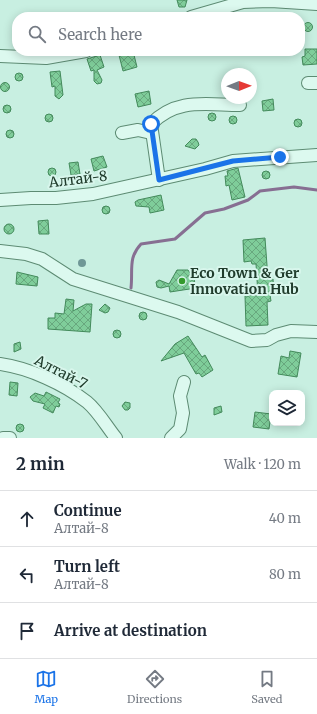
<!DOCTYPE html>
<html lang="en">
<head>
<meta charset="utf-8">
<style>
	:root { --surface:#fff; --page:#f6f6f7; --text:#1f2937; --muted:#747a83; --line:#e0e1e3; --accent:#1a73e8 }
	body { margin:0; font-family:Merriweather,serif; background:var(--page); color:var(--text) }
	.controls { position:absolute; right:12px; bottom:12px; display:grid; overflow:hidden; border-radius:8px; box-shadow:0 2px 10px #0003 }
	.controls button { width:36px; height:36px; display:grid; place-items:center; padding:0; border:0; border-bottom:1px solid var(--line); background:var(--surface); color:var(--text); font:20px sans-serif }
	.compass { position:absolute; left:221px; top:68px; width:36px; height:36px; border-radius:50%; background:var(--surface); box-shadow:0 2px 10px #0003; rotate:89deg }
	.stop { position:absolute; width:12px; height:12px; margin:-9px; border:3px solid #1a73e8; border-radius:50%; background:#fff }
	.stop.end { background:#1a73e8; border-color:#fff; box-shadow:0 1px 4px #0008 }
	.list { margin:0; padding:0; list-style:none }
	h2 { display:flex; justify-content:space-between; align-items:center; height:52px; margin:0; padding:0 16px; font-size:17px }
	h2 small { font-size:13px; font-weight:400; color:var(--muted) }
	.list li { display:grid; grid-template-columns:26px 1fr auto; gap:12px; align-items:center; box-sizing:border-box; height:56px; padding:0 16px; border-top:1px solid var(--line) }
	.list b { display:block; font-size:15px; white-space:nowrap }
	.list p { margin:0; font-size:13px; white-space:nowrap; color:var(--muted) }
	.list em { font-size:13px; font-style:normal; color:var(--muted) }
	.icon { flex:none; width:22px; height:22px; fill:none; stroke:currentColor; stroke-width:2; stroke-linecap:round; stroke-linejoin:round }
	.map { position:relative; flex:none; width:317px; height:438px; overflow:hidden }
	.search { position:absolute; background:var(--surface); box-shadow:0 2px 10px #0003; left:12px; right:12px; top:12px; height:44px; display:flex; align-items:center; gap:10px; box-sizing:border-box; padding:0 14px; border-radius:16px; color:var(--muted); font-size:15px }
	.sheet { height:220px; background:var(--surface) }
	nav { display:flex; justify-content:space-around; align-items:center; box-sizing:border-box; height:56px; border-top:1px solid var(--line); background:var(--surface); font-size:11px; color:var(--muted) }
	nav a { display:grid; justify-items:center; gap:2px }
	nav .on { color:var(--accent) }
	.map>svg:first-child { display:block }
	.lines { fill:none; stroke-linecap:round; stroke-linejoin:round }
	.stream { stroke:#876f92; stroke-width:3 }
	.building { fill:url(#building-cross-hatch); stroke:#438a5b }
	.minor-casing { stroke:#5d8b73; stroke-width:14 }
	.minor { stroke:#dcf9ef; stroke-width:12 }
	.tree { fill:#6f9796 }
	.route { stroke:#1a73e8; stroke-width:5 }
	.poi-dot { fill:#349a2d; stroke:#d8f6ec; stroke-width:1.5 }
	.labels { text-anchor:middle; stroke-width:4; stroke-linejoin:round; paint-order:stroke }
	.street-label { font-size:14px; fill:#203c2c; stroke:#d8f6ec }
	.poi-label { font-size:14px; font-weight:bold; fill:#203c2c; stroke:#d8f6ec; text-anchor:start }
</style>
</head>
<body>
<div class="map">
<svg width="317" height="438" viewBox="0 0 317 438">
	<defs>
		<pattern id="building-cross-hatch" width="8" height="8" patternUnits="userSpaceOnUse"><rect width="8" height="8" fill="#7fcd9a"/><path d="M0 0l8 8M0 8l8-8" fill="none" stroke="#68a87e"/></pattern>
	</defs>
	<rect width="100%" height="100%" fill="#c8efe1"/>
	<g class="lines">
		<path class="stream" d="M131,288C133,269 128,258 141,244L175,239L205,213L224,209L248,200L260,191L294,187L317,190"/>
	</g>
	<g class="building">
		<path d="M177,0H187L185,7H179Z"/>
		<circle cx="308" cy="27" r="4.5"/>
		<path d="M305,49H317V64L303,65L302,57L305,56Z"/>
		<path d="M118,51H133L137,67L123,71Z"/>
		<path d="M100,55L104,67L97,70L102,80L101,83L97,84L94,81V70L91,71L87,59Z"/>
		<path d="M60,71L63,95L59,99L55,96V86L52,87L50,72Z"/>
		<circle cx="19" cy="77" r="4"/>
		<circle cx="5" cy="87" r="4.5"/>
		<path d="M149,91L151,104L138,107L135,94Z"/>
		<path d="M273,99L274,110L263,111L262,101Z"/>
		<circle cx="7" cy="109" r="4"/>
		<circle cx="212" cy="117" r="4"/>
		<circle cx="49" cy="118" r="4"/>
		<circle cx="233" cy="120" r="4"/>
		<circle cx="298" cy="123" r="4"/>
		<circle cx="10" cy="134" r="4"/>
		<path d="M192,139H196L198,142L199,145L195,149L185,146Z"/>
		<path d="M103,156L107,167L94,171L91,159Z"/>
		<path d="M78,162L80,174L71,175L69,163Z"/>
		<circle cx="52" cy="172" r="4"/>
		<path d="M238,168L245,197L232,200L229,185L226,186L225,176H228L227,171Z"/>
		<circle cx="266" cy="175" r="4"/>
		<path d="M161,195L164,210L150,213L149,207L136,206L135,202L138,200Z"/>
		<circle cx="106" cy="210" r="4"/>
		<path d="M48,220L49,234H39L38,221Z"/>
		<circle cx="9" cy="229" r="5"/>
		<path d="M265,238L268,279H273L274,295H270L271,301L267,302L268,325L246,326L245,296L258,295L256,264H252L251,261L244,262L243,240Z"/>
		<path d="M177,270H188L194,279L196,288L170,292L169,286L161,288L157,287L156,282L159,280L169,284Z"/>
		<path d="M17,272L38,277L37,286L16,284Z"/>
		<path d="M66,299L74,300L73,311L86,304H92L90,332L48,329V318H55V313L64,314Z"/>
		<path d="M105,304L110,308L108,312L105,313L99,310Z"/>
		<circle cx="143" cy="316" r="4"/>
		<circle cx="117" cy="334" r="4"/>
		<path d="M188,336L202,357L205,355L213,370L202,377L199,373L196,374L184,353L161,361L175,344Z"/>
		<path d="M20,342L21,349L14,352V344Z"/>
		<path d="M290,351L301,353L297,377L278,374L281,356L289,358Z"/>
		<path d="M10,382L18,383L17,396L9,395Z"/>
		<path d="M46,392L60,399L58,403L60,404L59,407L56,406L53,413L43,408L45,404L33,401L30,397L35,393L44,396Z"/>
		<path d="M125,402L130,403V408L128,410H125L122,406Z"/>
		<path d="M221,406L222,412L214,415V408Z"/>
		<path d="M255,412L271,414L269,429L253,427Z"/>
		<circle cx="20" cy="428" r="4"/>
	</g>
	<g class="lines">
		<g class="minor-casing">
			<g id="minor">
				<path d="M191,17L243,2L271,1L317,4"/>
				<path d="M0,56L46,58L86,51"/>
				<path d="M308,83H317"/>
				<path d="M122,133L138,130L151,133"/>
				<path d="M159,180L151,124C177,97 207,105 240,105"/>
				<path d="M0,200L31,198H56L93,194L205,169L233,161L317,155"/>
				<path d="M0,251L26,254L42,259L73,279L178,312L251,341L267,340L276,335L291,331L317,332"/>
				<path d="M0,364C29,368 64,384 87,402C98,411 107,427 116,438"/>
				<path d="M3,438H10"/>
				<path d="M171,438L180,429L183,413L180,396L184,382"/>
			</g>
		</g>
		<use href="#minor" class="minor"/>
	</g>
	<circle class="tree" cx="82" cy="263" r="4"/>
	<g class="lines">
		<path class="route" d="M151,124L159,180L233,161L280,157"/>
	</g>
	<circle class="poi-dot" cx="182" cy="281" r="4"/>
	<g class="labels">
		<g class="street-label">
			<text transform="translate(78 179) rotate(-7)" y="5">Алтай-8</text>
			<text transform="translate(61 372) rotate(27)" y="5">Алтай-7</text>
		</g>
		<g class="poi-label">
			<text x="190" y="278">Eco Town &amp; Ger<tspan x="190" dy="16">Innovation Hub</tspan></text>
		</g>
	</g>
</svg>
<div class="controls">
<button><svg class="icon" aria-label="layers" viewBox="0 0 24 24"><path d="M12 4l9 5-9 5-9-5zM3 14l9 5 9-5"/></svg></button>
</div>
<svg class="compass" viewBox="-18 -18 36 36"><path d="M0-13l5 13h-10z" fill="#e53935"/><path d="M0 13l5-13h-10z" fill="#747a83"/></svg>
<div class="stop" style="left:151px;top:124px"></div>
<div class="stop end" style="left:280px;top:157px"></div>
<div class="search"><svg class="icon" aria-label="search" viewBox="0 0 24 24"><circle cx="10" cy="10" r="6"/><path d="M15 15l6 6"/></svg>Search here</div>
</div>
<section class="sheet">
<h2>2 min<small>Walk · 120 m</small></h2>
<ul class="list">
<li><svg class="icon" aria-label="ahead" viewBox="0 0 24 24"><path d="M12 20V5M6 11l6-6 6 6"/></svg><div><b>Continue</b><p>Алтай-8</p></div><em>40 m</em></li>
<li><svg class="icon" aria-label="left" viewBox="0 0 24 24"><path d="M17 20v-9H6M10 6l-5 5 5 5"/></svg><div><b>Turn left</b><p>Алтай-8</p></div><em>80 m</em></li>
<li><svg class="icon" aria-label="arrive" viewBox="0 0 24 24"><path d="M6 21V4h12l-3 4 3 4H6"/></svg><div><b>Arrive at destination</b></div></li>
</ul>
</section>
<nav>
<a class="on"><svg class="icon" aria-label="map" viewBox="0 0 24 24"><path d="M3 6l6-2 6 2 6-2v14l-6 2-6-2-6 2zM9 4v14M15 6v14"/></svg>Map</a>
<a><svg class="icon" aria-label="directions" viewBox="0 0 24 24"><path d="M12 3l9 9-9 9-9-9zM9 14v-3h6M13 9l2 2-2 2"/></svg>Directions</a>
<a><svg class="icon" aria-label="saved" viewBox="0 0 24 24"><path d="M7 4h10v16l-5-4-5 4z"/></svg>Saved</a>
</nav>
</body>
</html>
